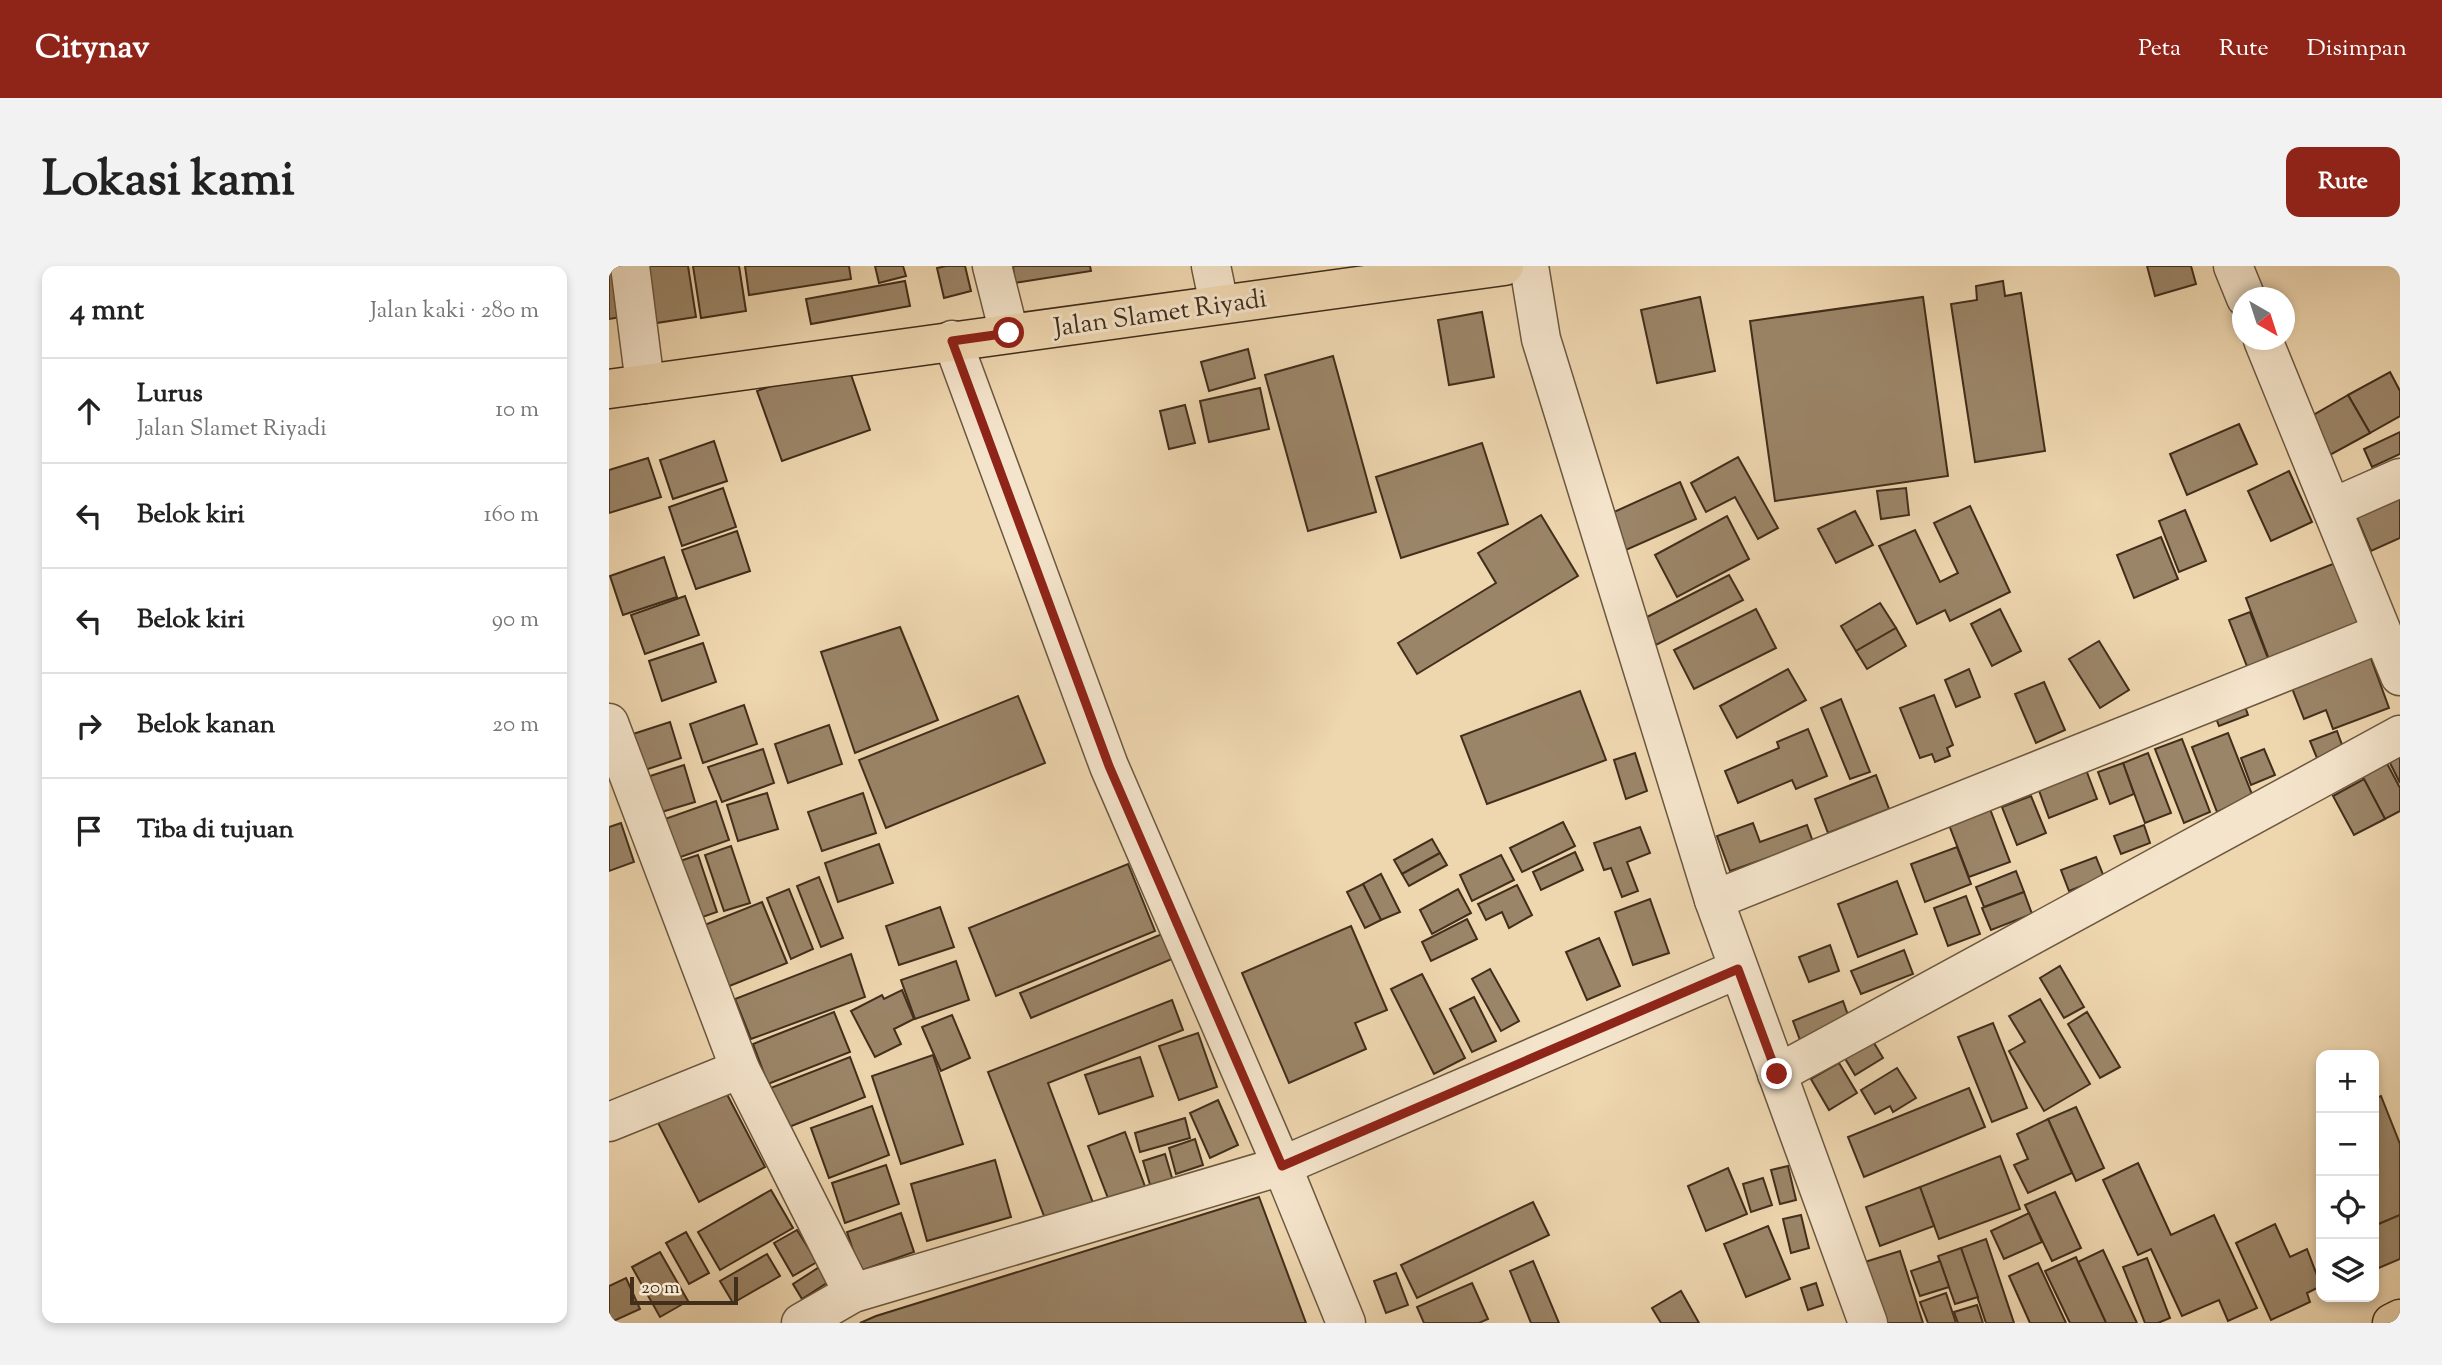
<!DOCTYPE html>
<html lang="id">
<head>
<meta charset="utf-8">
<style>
	:root { --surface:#fff; --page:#f2f2f2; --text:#222; --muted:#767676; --line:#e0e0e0; --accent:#8f2418 }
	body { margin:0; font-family:"Sorts Mill Goudy",serif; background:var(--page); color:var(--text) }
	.controls { position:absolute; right:21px; bottom:21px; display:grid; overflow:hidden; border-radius:14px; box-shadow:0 4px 10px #0003 }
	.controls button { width:63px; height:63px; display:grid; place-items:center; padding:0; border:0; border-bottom:2px solid var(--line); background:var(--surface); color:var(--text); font:35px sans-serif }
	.compass { position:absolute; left:1623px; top:21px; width:63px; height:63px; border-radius:50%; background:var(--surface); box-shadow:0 4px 10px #0003; rotate:141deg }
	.scale { position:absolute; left:21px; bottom:18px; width:108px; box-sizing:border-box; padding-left:7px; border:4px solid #412e1b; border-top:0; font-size:19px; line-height:24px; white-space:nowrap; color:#412e1b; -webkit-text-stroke:5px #f4e4cb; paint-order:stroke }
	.stop { position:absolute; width:21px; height:21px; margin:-16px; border:5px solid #8f2418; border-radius:50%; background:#fff }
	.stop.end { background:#8f2418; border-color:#fff; box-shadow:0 2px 7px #0008 }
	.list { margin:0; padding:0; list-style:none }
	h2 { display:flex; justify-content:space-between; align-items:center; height:91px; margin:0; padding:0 28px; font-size:30px }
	h2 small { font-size:23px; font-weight:400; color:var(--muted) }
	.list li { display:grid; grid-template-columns:46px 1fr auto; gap:21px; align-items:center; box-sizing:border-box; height:105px; padding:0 28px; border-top:2px solid var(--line) }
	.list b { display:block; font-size:26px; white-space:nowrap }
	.list p { margin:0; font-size:23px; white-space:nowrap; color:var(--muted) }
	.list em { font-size:23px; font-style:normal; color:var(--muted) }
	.icon { flex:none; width:38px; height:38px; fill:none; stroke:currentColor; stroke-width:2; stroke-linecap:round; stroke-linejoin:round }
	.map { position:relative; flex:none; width:1791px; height:1057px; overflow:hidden; border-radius:14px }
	header { display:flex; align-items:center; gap:42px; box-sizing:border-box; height:98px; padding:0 35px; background:var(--accent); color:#fff }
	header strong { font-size:33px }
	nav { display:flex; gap:38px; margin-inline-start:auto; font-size:24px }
	.intro { display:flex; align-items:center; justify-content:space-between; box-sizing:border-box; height:168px; padding:0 42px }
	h1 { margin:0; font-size:49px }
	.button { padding:18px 32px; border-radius:14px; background:var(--accent); color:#fff; font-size:24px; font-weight:700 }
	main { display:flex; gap:42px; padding:0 42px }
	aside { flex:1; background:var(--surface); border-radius:14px; box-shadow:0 4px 10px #0003 }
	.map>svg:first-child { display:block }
	.building { fill:#9b8568; stroke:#412e1b; stroke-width:2 }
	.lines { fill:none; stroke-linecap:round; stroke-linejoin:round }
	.street-casing { stroke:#6c5840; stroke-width:41 }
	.primary-casing { stroke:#412e1b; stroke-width:41 }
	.highway-casing { stroke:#412e1b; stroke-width:41 }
	.street { stroke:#f4e4cb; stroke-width:38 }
	.primary { stroke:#eed6af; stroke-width:38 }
	.highway { stroke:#eed6af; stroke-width:38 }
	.route { stroke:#8f2418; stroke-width:9 }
	.labels { text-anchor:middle; stroke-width:6; stroke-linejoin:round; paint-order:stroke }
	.street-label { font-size:26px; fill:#412e1b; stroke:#f4e4cb }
</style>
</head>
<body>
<header>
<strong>Citynav</strong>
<nav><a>Peta</a><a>Rute</a><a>Disimpan</a></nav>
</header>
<div class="intro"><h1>Lokasi kami</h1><a class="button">Rute</a></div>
<main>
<aside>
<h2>4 mnt<small>Jalan kaki · 280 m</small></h2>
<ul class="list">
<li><svg class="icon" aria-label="ahead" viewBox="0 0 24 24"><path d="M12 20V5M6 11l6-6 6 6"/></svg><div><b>Lurus</b><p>Jalan Slamet Riyadi</p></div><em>10 m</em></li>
<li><svg class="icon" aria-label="left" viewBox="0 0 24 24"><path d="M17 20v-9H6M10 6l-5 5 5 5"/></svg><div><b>Belok kiri</b></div><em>160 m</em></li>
<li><svg class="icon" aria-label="left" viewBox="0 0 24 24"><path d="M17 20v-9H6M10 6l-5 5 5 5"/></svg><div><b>Belok kiri</b></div><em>90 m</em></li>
<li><svg class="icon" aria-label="right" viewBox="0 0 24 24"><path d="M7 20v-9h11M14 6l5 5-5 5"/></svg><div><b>Belok kanan</b></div><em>20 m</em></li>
<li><svg class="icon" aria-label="arrive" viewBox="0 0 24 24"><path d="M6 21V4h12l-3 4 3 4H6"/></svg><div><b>Tiba di tujuan</b></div></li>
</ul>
</aside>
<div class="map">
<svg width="1791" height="1057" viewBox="0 0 1791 1057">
	<rect width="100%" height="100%" fill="#eed6af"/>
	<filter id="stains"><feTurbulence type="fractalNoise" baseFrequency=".00286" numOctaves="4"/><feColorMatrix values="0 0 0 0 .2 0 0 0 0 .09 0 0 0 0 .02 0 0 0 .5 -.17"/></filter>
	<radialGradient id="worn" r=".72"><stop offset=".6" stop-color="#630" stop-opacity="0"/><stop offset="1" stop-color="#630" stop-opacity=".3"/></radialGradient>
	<g class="building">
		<path d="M0,0H16L24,49L0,53Z"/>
		<path d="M33,0H79L87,51L41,58Z"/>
		<path d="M84,0H130L137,45L92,52Z"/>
		<path d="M136,0H240L242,13L140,29Z"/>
		<path d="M266,0H294L297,10L270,17Z"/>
		<path d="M337,0H356L362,25L335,32L328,2Z"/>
		<path d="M404,0H481L482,5L406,17Z"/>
		<path d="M1538,0H1582L1587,18L1546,30Z"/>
		<path d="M296,15L301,40L202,58L197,33Z"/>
		<path d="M1394,15L1396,30L1412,27L1436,185L1366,196L1342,38L1368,34L1367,20Z"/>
		<path d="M1091,31L1106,105L1048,117L1032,44Z"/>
		<path d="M1314,31L1339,210L1166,235L1141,55Z"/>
		<path d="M873,46L885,111L840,119L829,54Z"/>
		<path d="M639,83L646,112L600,125L592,96Z"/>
		<path d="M724,90L767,246L699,265L656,109Z"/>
		<path d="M237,94L261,164L173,195L148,125Z"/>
		<path d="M1781,106L1791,125V150L1761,167L1739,129Z"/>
		<path d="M651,122L660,163L600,176L591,135Z"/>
		<path d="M1739,129L1761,167L1721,189L1701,151Z"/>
		<path d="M576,139L586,177L560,183L551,145Z"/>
		<path d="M1630,158L1648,198L1578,229L1561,188Z"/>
		<path d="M1791,166V188L1763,201L1755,183Z"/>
		<path d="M105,175L118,215L64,233L51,194Z"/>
		<path d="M873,177L899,258L792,292L767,211Z"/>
		<path d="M1129,191L1169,262L1149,273L1126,231L1097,246L1082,217Z"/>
		<path d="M39,192L52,231L0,247V204Z"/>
		<path d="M1680,205L1703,256L1662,275L1639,225Z"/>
		<path d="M1071,216L1087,253L1010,287L994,251Z"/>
		<path d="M114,222L127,261L73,280L60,241Z"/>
		<path d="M1297,222L1300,249L1272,253L1268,225Z"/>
		<path d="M1791,228V272L1762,285L1746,247Z"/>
		<path d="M1361,240L1401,326L1341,355L1336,344L1308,358L1270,280L1306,264L1331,316L1349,307L1325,257Z"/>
		<path d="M1576,244L1597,295L1570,306L1550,255Z"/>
		<path d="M1246,245L1264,279L1227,297L1209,263Z"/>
		<path d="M932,249L969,310L808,408L789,377L887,317L869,287Z"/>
		<path d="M1118,250L1140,293L1068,331L1046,289Z"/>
		<path d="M128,265L141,305L87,323L73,284Z"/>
		<path d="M1552,271L1569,313L1525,332L1508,289Z"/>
		<path d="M55,291L68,331L14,349L1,310Z"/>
		<path d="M1734,294L1762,367L1664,404L1637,332Z"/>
		<path d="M1120,309L1134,334L1047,379L1034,353Z"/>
		<path d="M76,330L90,369L36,388L22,349Z"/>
		<path d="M1271,337L1287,362L1247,385L1232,360Z"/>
		<path d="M1147,343L1167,382L1085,423L1065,384Z"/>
		<path d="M1391,343L1412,385L1383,400L1362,358Z"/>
		<path d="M1641,346L1660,395L1639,403L1620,354Z"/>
		<path d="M291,361L329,454L246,487L212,386Z"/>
		<path d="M1287,362L1297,380L1258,403L1247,385Z"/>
		<path d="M1490,375L1520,424L1491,442L1460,393Z"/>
		<path d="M94,377L107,416L53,435L40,395Z"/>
		<path d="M1760,387L1780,442L1724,463L1717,444L1695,453L1681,417Z"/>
		<path d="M1179,403L1197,434L1128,472L1111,440Z"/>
		<path d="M1360,403L1371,431L1347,441L1336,414Z"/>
		<path d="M1435,416L1456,464L1427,477L1406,428Z"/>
		<path d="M971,425L997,494L878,538L852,470Z"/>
		<path d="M1325,429L1344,479L1338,482L1341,490L1326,496L1323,488L1311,492L1291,442Z"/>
		<path d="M409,430L436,497L277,562L250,494Z"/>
		<path d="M1633,432L1639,449L1610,460L1604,444Z"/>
		<path d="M1232,433L1261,506L1241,513L1212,442Z"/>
		<path d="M135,439L148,478L94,497L81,458Z"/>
		<path d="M61,456L72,492L33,505L21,469Z"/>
		<path d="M220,459L233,498L179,517L166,478Z"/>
		<path d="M1199,463L1218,510L1187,523L1183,514L1129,537L1116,505L1170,482L1168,476Z"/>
		<path d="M1728,465L1736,487L1710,497L1701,475Z"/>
		<path d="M1619,467L1644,531L1608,546L1583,481Z"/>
		<path d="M1573,473L1601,546L1575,557L1546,483Z"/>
		<path d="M154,483L165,517L113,536L99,501Z"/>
		<path d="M1655,483L1666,509L1642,519L1632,492Z"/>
		<path d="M1772,486L1791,522V545L1776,553L1747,499Z"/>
		<path d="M1026,487L1038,525L1017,533L1005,494Z"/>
		<path d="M1539,487L1562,547L1536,557L1514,497Z"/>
		<path d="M1791,487V517L1779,493Z"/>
		<path d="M1514,497L1525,528L1501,538L1489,506Z"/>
		<path d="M75,499L86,536L46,548L35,512Z"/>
		<path d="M1476,501L1488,533L1440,552L1428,519Z"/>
		<path d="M1267,509L1280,543L1219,567L1206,533Z"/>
		<path d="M1755,513L1776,553L1745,569L1724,530Z"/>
		<path d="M158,527L169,563L129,575L118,539Z"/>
		<path d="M254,527L267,567L213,585L199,546Z"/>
		<path d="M1422,530L1437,567L1408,579L1393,541Z"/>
		<path d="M107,535L120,574L66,593L53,554Z"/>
		<path d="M1378,535L1401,596L1360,611L1337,551Z"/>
		<path d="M954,556L966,580L913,606L901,582Z"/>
		<path d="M12,557L25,596L0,605V561Z"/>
		<path d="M1144,557L1151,576L1198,559L1204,576L1121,605L1108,570Z"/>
		<path d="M1535,559L1541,577L1512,588L1505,570Z"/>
		<path d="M1031,561L1041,587L1018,596L1029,625L1013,631L1002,602L995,604L985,577Z"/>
		<path d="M823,573L831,587L793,608L785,594Z"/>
		<path d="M270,578L284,617L229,636L216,597Z"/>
		<path d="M122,580L141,637L115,645L96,589Z"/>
		<path d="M1348,581L1362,618L1316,636L1302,598Z"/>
		<path d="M966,586L974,604L932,624L924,606Z"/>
		<path d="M831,587L838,599L800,620L793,608Z"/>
		<path d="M89,589L108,646L82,655L62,598Z"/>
		<path d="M892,589L905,614L863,635L851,609Z"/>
		<path d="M1487,591L1495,611L1460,625L1452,604Z"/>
		<path d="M519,598L546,665L387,730L360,662Z"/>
		<path d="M1407,605L1415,626L1375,641L1367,621Z"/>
		<path d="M772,608L791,646L772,654L754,618Z"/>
		<path d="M210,611L234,672L212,681L188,620Z"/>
		<path d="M1288,615L1308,668L1249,691L1229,638Z"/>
		<path d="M754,618L772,654L756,662L738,626Z"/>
		<path d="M908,619L923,649L900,662L893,646L877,654L869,638Z"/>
		<path d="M180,623L204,683L182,693L158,632Z"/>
		<path d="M849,623L862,647L823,668L811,644Z"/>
		<path d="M1415,626L1423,648L1382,664L1373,642Z"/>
		<path d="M1357,630L1371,668L1339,680L1325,642Z"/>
		<path d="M1041,633L1060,687L1024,699L1006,646Z"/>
		<path d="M153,636L178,697L118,721L93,660Z"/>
		<path d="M331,641L345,681L290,699L277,660Z"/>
		<path d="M858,653L868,673L822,695L813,676Z"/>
		<path d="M742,660L778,744L746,757L757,783L680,817L633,707Z"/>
		<path d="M553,668L563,693L422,752L411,727Z"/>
		<path d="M990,672L1011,720L978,734L957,686Z"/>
		<path d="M1221,679L1230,705L1200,716L1190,691Z"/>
		<path d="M1295,684L1304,708L1252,728L1242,705Z"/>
		<path d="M242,688L256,731L142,773L126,733Z"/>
		<path d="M347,695L360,734L306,753L292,714Z"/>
		<path d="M1451,700L1475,741L1455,752L1431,712Z"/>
		<path d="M881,703L910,755L892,765L863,713Z"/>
		<path d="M813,708L856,792L825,808L782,723Z"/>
		<path d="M293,724L305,753L285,763L292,778L266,791L242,745L273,729L275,733Z"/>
		<path d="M865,731L887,775L863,786L841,743Z"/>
		<path d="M1431,733L1481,818L1435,845L1400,785L1416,776L1400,750Z"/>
		<path d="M563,734L574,764L439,817L484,937L437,955L379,806Z"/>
		<path d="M1234,735L1245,766L1195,785L1184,755Z"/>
		<path d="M225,746L241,786L159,818L144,778Z"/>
		<path d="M1478,746L1511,801L1491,812L1459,758Z"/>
		<path d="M343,749L361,792L332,805L313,761Z"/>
		<path d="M1384,757L1418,842L1383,856L1349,771Z"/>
		<path d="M589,767L608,821L570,834L550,780Z"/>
		<path d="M1259,767L1274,792L1246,809L1231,784Z"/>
		<path d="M324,789L354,878L292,898L263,810Z"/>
		<path d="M241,791L256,831L175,863L159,823Z"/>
		<path d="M531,791L544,830L490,848L476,809Z"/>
		<path d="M1230,797L1248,827L1220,844L1202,813Z"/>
		<path d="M1288,802L1307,832L1284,846L1281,840L1266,848L1252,824Z"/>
		<path d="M111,815L156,901L90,936L45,849Z"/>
		<path d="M1360,822L1376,861L1255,911L1239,871Z"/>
		<path d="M1772,830L1791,878V949L1765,960V833Z"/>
		<path d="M609,834L629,879L601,892L581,847Z"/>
		<path d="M263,840L280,889L220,912L202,862Z"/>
		<path d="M1467,841L1495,902L1467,915L1439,853Z"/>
		<path d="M576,852L581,872L531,886L526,867Z"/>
		<path d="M1439,853L1463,907L1419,927L1405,899L1419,893L1408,868Z"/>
		<path d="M516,866L538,926L502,940L479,880Z"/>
		<path d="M586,873L594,899L567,908L560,882Z"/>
		<path d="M556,888L564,915L542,922L534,895Z"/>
		<path d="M1391,890L1411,943L1330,973L1311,921Z"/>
		<path d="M386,894L402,951L318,975L302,918Z"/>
		<path d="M1529,897L1562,969L1605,949L1648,1042L1619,1055L1610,1034L1573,1050L1542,983L1529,989L1494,914Z"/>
		<path d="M277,899L290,938L236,957L223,917Z"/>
		<path d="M1179,900L1187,934L1171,938L1162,904Z"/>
		<path d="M1119,902L1138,948L1097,965L1079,920Z"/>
		<path d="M1154,912L1163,939L1142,946L1134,918Z"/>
		<path d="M1311,921L1325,960L1271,980L1257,941Z"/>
		<path d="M162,924L184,962L111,1004L89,966Z"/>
		<path d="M1446,926L1472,982L1443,995L1416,939Z"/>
		<path d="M650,931L697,1057H251L267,1050Z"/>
		<path d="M924,936L940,969L808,1032L792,999Z"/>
		<path d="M292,947L305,986L251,1005L238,966Z"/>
		<path d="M1420,947L1433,976L1395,993L1382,965Z"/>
		<path d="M1192,949L1200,982L1182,987L1174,953Z"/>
		<path d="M1791,949V993L1765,1004V960Z"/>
		<path d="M1666,958L1681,991L1698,983L1712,1020L1698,1027L1701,1036L1662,1054L1627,977Z"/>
		<path d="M1159,960L1181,1013L1137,1031L1115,978Z"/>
		<path d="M188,964L208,996L184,1010L165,977Z"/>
		<path d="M77,966L100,1007L80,1018L57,977Z"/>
		<path d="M1377,973L1405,1057H1377L1352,982Z"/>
		<path d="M1352,982L1369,1031L1346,1038L1329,990Z"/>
		<path d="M1494,984L1528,1057H1497L1469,996Z"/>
		<path d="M1291,985L1314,1057H1275L1256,996Z"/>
		<path d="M51,986L79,1035L51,1051L23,1001Z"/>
		<path d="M158,988L171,1010L124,1037L111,1015Z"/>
		<path d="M1467,991L1469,996L1497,1057H1461L1436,1005Z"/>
		<path d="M1538,992L1561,1052L1549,1057H1536L1514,1001Z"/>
		<path d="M924,995L950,1057H922L901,1005Z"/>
		<path d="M1331,995L1340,1021L1311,1030L1302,1005Z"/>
		<path d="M1429,997L1457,1057H1421L1400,1010Z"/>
		<path d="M215,998L224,1013L193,1033L184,1018Z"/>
		<path d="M787,1007L799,1039L777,1047L765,1015Z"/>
		<path d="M17,1012L31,1043L0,1057V1020Z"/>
		<path d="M863,1017L879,1053L870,1057H815L808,1041Z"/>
		<path d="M1207,1017L1214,1039L1199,1044L1192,1022Z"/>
		<path d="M1072,1025L1090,1057H1052L1043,1042Z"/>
		<path d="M1337,1027L1347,1057H1319L1311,1036Z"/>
		<path d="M1368,1039L1374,1057H1349L1345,1046Z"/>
	</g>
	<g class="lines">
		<g class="street-casing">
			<g id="street">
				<path d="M21,0L36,118"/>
				<path d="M383,0L400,67"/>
				<path d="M602,0L610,38"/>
				<path d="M920,0L932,73L1105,634L1259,1057"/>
				<path d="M1624,0L1637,32"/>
				<path d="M343,74L500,500L673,900L737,1057"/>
				<path d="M1654,74L1791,410"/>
				<path d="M1723,242L1791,212"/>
				<path d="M0,457L131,803L244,1027"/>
				<path d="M1105,634L1773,367"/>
				<path d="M1168,808L1791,469"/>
				<path d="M0,856L131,803"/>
				<path d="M192,1057L244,1027L673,900L1129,703"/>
			</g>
		</g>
		<g class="primary-casing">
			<path id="primary" d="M0,123L895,0"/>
		</g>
		<g class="highway-casing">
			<path id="highway" d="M1783,1057L1791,1053"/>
		</g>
		<use href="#street" class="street"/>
		<use href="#primary" class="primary"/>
		<use href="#highway" class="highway"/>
	</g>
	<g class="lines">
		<path class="route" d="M400,67L343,75L500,500L673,900L1129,703L1168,808"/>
	</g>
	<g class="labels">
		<g class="street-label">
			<text transform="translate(551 46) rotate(-8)" y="9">Jalan Slamet Riyadi</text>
		</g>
	</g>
	<rect width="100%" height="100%" filter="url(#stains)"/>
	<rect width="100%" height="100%" fill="url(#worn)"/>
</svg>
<div class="controls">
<button>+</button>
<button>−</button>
<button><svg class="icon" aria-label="locate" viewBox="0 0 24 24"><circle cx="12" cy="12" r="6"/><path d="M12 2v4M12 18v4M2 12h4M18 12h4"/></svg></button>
<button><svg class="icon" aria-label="layers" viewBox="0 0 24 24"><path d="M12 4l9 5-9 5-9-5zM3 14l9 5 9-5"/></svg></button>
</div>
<svg class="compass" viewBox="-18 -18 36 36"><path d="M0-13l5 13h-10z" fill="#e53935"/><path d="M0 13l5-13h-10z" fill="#767676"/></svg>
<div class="scale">20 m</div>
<div class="stop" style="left:400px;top:67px"></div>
<div class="stop end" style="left:1168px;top:808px"></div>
</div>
</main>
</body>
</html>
